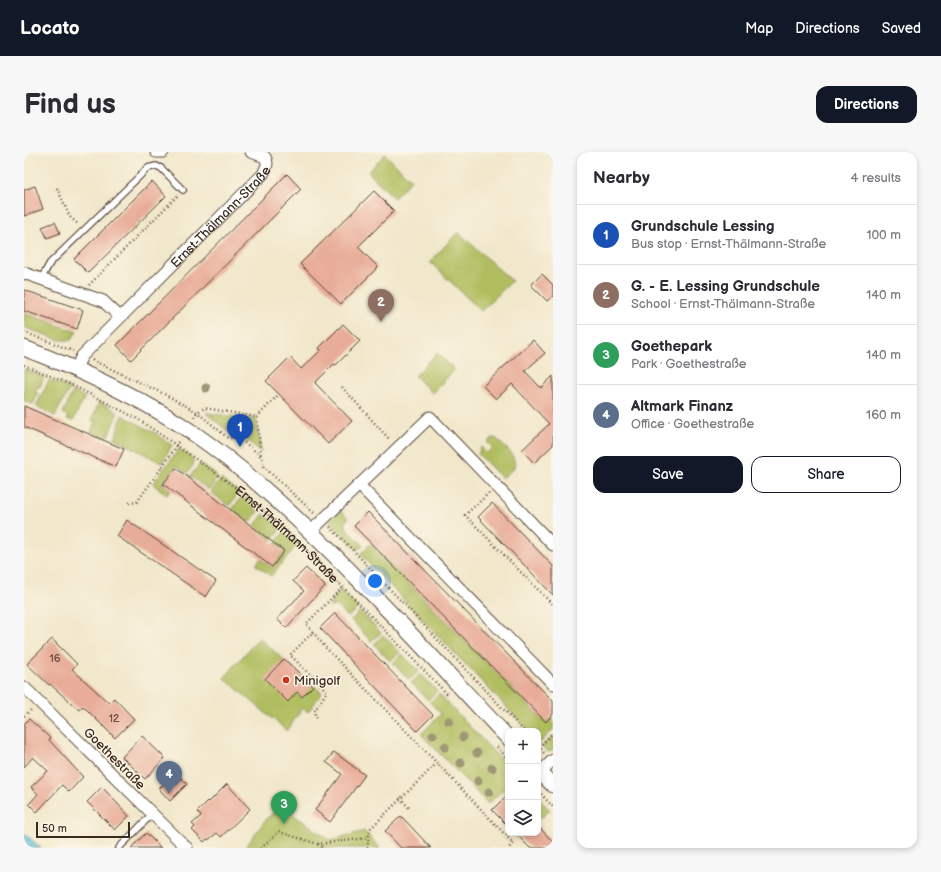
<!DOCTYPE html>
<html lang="en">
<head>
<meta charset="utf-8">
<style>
	:root { --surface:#fff; --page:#f7f7f7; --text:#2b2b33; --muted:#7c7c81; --line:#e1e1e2; --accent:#111827 }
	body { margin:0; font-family:"Balsamiq Sans",sans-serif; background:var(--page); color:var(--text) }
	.controls { position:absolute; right:12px; bottom:12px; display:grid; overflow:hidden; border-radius:8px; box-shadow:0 2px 6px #0003 }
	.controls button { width:36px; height:36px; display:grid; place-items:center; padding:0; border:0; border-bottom:1px solid var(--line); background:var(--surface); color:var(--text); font:20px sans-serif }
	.scale { position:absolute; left:12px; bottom:10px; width:94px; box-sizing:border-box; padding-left:4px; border:2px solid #3b2a1e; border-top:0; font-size:11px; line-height:14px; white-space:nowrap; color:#3b2a1e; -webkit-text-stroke:3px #fcf5e5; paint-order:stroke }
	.you { position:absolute; left:351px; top:429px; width:14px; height:14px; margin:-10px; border:3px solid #fff; border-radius:50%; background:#1a73e8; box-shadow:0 0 0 6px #1a73e833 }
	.badge { display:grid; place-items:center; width:26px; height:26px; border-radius:50%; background:var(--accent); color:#fff; font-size:13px; font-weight:700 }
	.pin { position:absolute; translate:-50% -33px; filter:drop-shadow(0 1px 2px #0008) }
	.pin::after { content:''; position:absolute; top:21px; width:14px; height:12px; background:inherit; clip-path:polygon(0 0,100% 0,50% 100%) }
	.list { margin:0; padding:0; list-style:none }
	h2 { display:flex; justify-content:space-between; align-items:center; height:52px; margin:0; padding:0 16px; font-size:17px }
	h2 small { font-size:13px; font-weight:400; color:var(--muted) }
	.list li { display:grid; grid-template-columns:26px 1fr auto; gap:12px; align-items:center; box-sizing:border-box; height:60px; padding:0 16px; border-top:1px solid var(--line) }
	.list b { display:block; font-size:15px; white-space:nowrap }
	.list p { margin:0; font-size:13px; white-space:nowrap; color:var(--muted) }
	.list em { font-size:13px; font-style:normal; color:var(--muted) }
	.actions { display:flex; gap:8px; padding:12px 16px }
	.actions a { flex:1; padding:9px 0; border:1px solid var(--accent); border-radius:12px; text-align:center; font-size:14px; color:var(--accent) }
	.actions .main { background:var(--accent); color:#fff }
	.icon { flex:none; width:22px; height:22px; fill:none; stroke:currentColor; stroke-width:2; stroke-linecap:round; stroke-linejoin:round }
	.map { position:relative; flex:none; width:529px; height:696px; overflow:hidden; border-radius:12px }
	header { display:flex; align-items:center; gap:24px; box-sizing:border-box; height:56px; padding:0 20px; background:var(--accent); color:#fff }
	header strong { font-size:19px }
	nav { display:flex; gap:22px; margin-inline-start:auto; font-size:14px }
	.intro { display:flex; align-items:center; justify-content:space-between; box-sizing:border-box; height:96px; padding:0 24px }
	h1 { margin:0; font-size:28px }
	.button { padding:10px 18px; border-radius:12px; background:var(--accent); color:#fff; font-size:14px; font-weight:700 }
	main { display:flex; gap:24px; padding:0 24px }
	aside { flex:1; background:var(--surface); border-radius:12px; box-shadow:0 2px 6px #0003 }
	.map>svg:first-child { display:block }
	.green { fill:#b0bd5f; stroke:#76743e }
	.water { fill:#58b7d6; stroke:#4a707a }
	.building { fill:#e8ad99 }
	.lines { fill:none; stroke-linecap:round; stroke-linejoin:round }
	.lane-casing { stroke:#564638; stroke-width:8 }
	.street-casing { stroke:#564638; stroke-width:13 }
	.secondary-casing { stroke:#564638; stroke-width:17 }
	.path { stroke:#564638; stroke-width:2.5; stroke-dasharray:1 3; stroke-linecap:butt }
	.lane { stroke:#fff; stroke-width:5.5 }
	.street { stroke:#fff; stroke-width:11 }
	.secondary { stroke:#fff; stroke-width:15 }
	.tree { fill:#a09777 }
	.poi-dot { fill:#c8321e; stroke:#fcf5e5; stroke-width:1.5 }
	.labels { text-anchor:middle; stroke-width:3; stroke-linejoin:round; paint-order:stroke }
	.number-label { font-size:11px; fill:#664b3d }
	.street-label { font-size:13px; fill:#3b2a1e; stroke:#fcf5e5 }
	.poi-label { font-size:13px; fill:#3b2a1e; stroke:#fcf5e5; text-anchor:start }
</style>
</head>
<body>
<header>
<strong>Locato</strong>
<nav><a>Map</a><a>Directions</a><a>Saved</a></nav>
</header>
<div class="intro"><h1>Find us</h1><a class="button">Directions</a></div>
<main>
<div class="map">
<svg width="529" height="696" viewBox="0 0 529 696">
	<rect width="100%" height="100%" fill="#fcf5e5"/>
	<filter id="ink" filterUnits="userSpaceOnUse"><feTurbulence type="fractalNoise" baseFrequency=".025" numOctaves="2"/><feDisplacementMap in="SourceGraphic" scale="8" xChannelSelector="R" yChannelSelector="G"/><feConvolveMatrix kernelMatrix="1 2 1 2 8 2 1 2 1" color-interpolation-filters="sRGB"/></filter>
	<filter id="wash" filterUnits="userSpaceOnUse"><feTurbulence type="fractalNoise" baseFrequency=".012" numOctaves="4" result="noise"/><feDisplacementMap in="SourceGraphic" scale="16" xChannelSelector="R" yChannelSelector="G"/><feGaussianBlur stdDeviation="0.9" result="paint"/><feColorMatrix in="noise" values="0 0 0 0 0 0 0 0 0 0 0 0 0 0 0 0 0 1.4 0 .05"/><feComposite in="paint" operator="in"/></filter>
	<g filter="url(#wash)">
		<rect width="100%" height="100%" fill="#f1e7cb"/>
		<g class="green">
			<path d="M361,2L387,28L370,46L344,20Z"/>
			<path d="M434,80L488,129L457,159L406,110Z"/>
			<path d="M0,161L53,180L47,188H35L0,175Z"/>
			<path d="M413,201L431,218L408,241L391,224Z"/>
			<path d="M0,217L20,225L16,235L14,234L11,240L14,242L9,252L0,249Z"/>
			<path d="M25,228L46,236L31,264L12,254Z"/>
			<path d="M49,239L61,245L49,269L43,267L44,264L39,261Z"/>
			<path d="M75,250L94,260L84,284L80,286L67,280L71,270L68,268Z"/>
			<path d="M182,261L232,267L237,300L216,282H207Z"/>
			<path d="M98,263L131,281L148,293L138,311C121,303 107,294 91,287Z"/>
			<path d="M469,286L473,287L488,302L491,312L489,317L478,326L454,302L457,295L463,301L469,296L463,290Z"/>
			<path d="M155,297L169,307V314L163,321L152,314L138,332L147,339L143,343L129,332Z"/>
			<path d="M176,312L191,322L193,326L185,338L166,324Z"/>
			<path d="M197,327L212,338L214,342L205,354L187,340Z"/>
			<path d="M218,345L234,359L226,371L208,357Z"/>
			<path d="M316,358L324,366L321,370L323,377L339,393L333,398L306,371V368Z"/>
			<path d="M240,362L256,376L253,382L248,388L230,374Z"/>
			<path d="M260,380L273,393L247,424L232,413L236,407L248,416L261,398L251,391Z"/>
			<path d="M346,392L522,571L529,564V578L516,591L514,589V579H505L336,402Z"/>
			<path d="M317,438L334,456L324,465L312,453L306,455L308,448Z"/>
			<path d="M336,459L357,481L347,489L327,468Z"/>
			<path d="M359,483L376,500L366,509L350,492Z"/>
			<path d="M235,486L298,541L284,560L278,556L263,579L200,526Z"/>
			<path d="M378,502L395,519L385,528L369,511Z"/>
			<path d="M397,522L413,539L404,548L387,531Z"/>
			<path d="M415,542L484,615V641L480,637L464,652L397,582L417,562L406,550Z"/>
			<path d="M529,583V598L524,600L518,594Z"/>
			<path d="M514,645L526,658L517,666L514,662Z"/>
			<path d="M257,654L306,688L340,679L356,696H221L243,666Z"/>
		</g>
		<path class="water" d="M0,681L17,696H2L0,694Z"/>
		<g id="blocks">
			<g class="building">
				<path d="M263,22L277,37L107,208L93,193Z"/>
				<path d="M128,29L142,44L64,121L50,107Z"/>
				<path d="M11,34L19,57L0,64V38Z"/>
				<path d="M350,39L370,59L334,95L354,115L317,152L276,112Z"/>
				<path d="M31,70L36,81L23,86L18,75Z"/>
				<path d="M518,122L529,133V144L523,149L507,133Z"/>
				<path d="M0,138L59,158L53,177L0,159Z"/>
				<path d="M319,172L336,189L312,213L310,212L291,231L328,269L304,292L242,229L266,205L277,217L297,198L295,196Z"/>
				<path d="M509,188L521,201L501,219L517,236L529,224V293L510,311L498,298L525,272L488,232L472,247L459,234Z"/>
				<path d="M0,254L100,297L92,315L0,275Z"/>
				<path d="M152,316L260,399L248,415L139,332Z"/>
				<path d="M468,351L529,414V443L454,365Z"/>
				<path d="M344,360L529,549V562L522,570L330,374Z"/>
				<path d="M103,368L192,429L182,445L93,384Z"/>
				<path d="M282,416L301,434L262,476L253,467L280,439L269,429Z"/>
				<path d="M311,461L409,563L393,579L296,476Z"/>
				<path d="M28,487L53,512L48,517L85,551L90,546L110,567L91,586L59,554L55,558L26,532L25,533L3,512Z"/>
				<path d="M260,507L289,534L278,545L273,540L264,550L241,527Z"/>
				<path d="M5,567L26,586L25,588L59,625L45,640L38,633L13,660L5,652L14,642L7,635L24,619L9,605L0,615V572Z"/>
				<path d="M118,584L141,606L121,627L98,605Z"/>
				<path d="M310,600L341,623L306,670L291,658L318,622L302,610Z"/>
				<path d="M152,621L163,632L146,649L135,637Z"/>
				<path d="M203,632L226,657L197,685L193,681L184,688L183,687L180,690L168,678L171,675L168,672L177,664L173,660L184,649L185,650Z"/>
				<path d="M78,635L105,664L91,678L63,650Z"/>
				<path d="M484,642V674L468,658Z"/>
				<path d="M377,664L407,696H377L361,679Z"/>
				<path d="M514,674L529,690V696H506L491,681H514Z"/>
				<path d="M122,681L137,696H107Z"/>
			</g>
		</g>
	</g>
	<g filter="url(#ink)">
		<use href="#blocks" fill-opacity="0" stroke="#564638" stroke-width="1"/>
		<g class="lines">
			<g class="lane-casing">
				<g id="lane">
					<path d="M17,127L26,111L124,16L132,14L137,16L159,38"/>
					<path d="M95,696L128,662"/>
				</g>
			</g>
			<g class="street-casing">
				<g id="street">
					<path d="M132,0H139"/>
					<path d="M0,121L79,149L96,165"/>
					<path id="s2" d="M51,218L58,204L239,22C242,16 245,12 241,5L227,0"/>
					<path d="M335,333L529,532"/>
					<path d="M286,380L406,265L529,393"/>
					<path d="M0,535L163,696"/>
					<path d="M516,620L529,608"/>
				</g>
			</g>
			<g class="secondary-casing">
				<g id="secondary">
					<path d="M0,196C59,219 120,247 172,283C218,315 260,354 301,394C364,456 423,521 484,586"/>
					<path d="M514,618L529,633"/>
				</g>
			</g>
			<g class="path">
				<path d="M33,36L46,65L55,73"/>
				<path d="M65,133L153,44"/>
				<path d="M0,180L49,199"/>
				<path d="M68,208L140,242L173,260L204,286L214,285L238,305L240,315L290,361"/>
				<path id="s1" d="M0,213L48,233L112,266L152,293L221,342L276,391L423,542"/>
				<path d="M318,235L366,288"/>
				<path d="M170,265L173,260L181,256L233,265L237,304"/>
				<path d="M233,265L255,242"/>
				<path d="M465,341L441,363L529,453"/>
				<path d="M105,351L113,350L150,298L155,288"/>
				<path d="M306,375L326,395L500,579"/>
				<path d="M289,480L301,495L413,611"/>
				<path d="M0,564L7,558"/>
				<path d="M293,566L290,560L303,539L266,503L289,480L282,472L319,435"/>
				<path d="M514,594L520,601"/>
				<path d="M473,595L484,607"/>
				<path d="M515,595L529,581"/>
				<path d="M517,642L529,655"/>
				<path d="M376,646L386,657"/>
				<path d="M294,692L300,696"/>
				<path d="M237,696L255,680L294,692L344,686"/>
				<path d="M344,696V686L347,676L413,611L489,691L485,696"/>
			</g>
			<use href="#lane" class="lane"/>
			<use href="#street" class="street"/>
			<use href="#secondary" class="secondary"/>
		</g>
		<g class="tree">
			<circle cx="182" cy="236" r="4.5"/>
			<circle cx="425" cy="569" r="4.5"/>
			<circle cx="409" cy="583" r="4.5"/>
			<circle cx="439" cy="585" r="4.5"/>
			<circle cx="421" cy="595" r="4.5"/>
			<circle cx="453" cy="601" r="4.5"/>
			<circle cx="437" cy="611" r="4.5"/>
			<circle cx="468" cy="616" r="4.5"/>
			<circle cx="454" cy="629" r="4.5"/>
			<circle cx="465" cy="640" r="4.5"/>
		</g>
	</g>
	<circle class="poi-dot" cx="262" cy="528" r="4"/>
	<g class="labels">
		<g class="number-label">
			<text x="31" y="510">16</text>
			<text x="90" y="570">12</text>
		</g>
		<g class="street-label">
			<text dy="5" stroke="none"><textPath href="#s2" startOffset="212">Ernst-Thälmann-Straße</textPath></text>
			<text dy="5" stroke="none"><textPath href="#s1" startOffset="315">Ernst-Thälmann-Straße</textPath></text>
			<text transform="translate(91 606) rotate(45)" y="5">Goethestraße</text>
		</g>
		<g class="poi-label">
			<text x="270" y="533">Minigolf</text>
		</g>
	</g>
</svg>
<div class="controls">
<button>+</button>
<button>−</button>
<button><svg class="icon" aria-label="layers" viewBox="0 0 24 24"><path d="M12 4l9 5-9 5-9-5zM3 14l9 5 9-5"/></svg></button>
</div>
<div class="scale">50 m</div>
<div class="you"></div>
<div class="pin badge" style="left:216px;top:295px;background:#1a4fb4">1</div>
<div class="pin badge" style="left:357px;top:170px;background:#8d6e63">2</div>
<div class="pin badge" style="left:260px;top:672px;background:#2e9e5b">3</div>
<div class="pin badge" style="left:145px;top:642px;background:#5c6f8a">4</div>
</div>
<aside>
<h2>Nearby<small>4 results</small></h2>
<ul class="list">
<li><span class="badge" style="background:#1a4fb4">1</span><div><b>Grundschule Lessing</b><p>Bus stop · Ernst-Thälmann-Straße</p></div><em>100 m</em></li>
<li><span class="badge" style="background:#8d6e63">2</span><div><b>G. - E. Lessing Grundschule</b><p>School · Ernst-Thälmann-Straße</p></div><em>140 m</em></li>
<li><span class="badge" style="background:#2e9e5b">3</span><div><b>Goethepark</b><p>Park · Goethestraße</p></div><em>140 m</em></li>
<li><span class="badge" style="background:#5c6f8a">4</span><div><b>Altmark Finanz</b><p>Office · Goethestraße</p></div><em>160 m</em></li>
</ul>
<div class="actions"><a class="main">Save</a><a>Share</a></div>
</aside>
</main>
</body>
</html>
